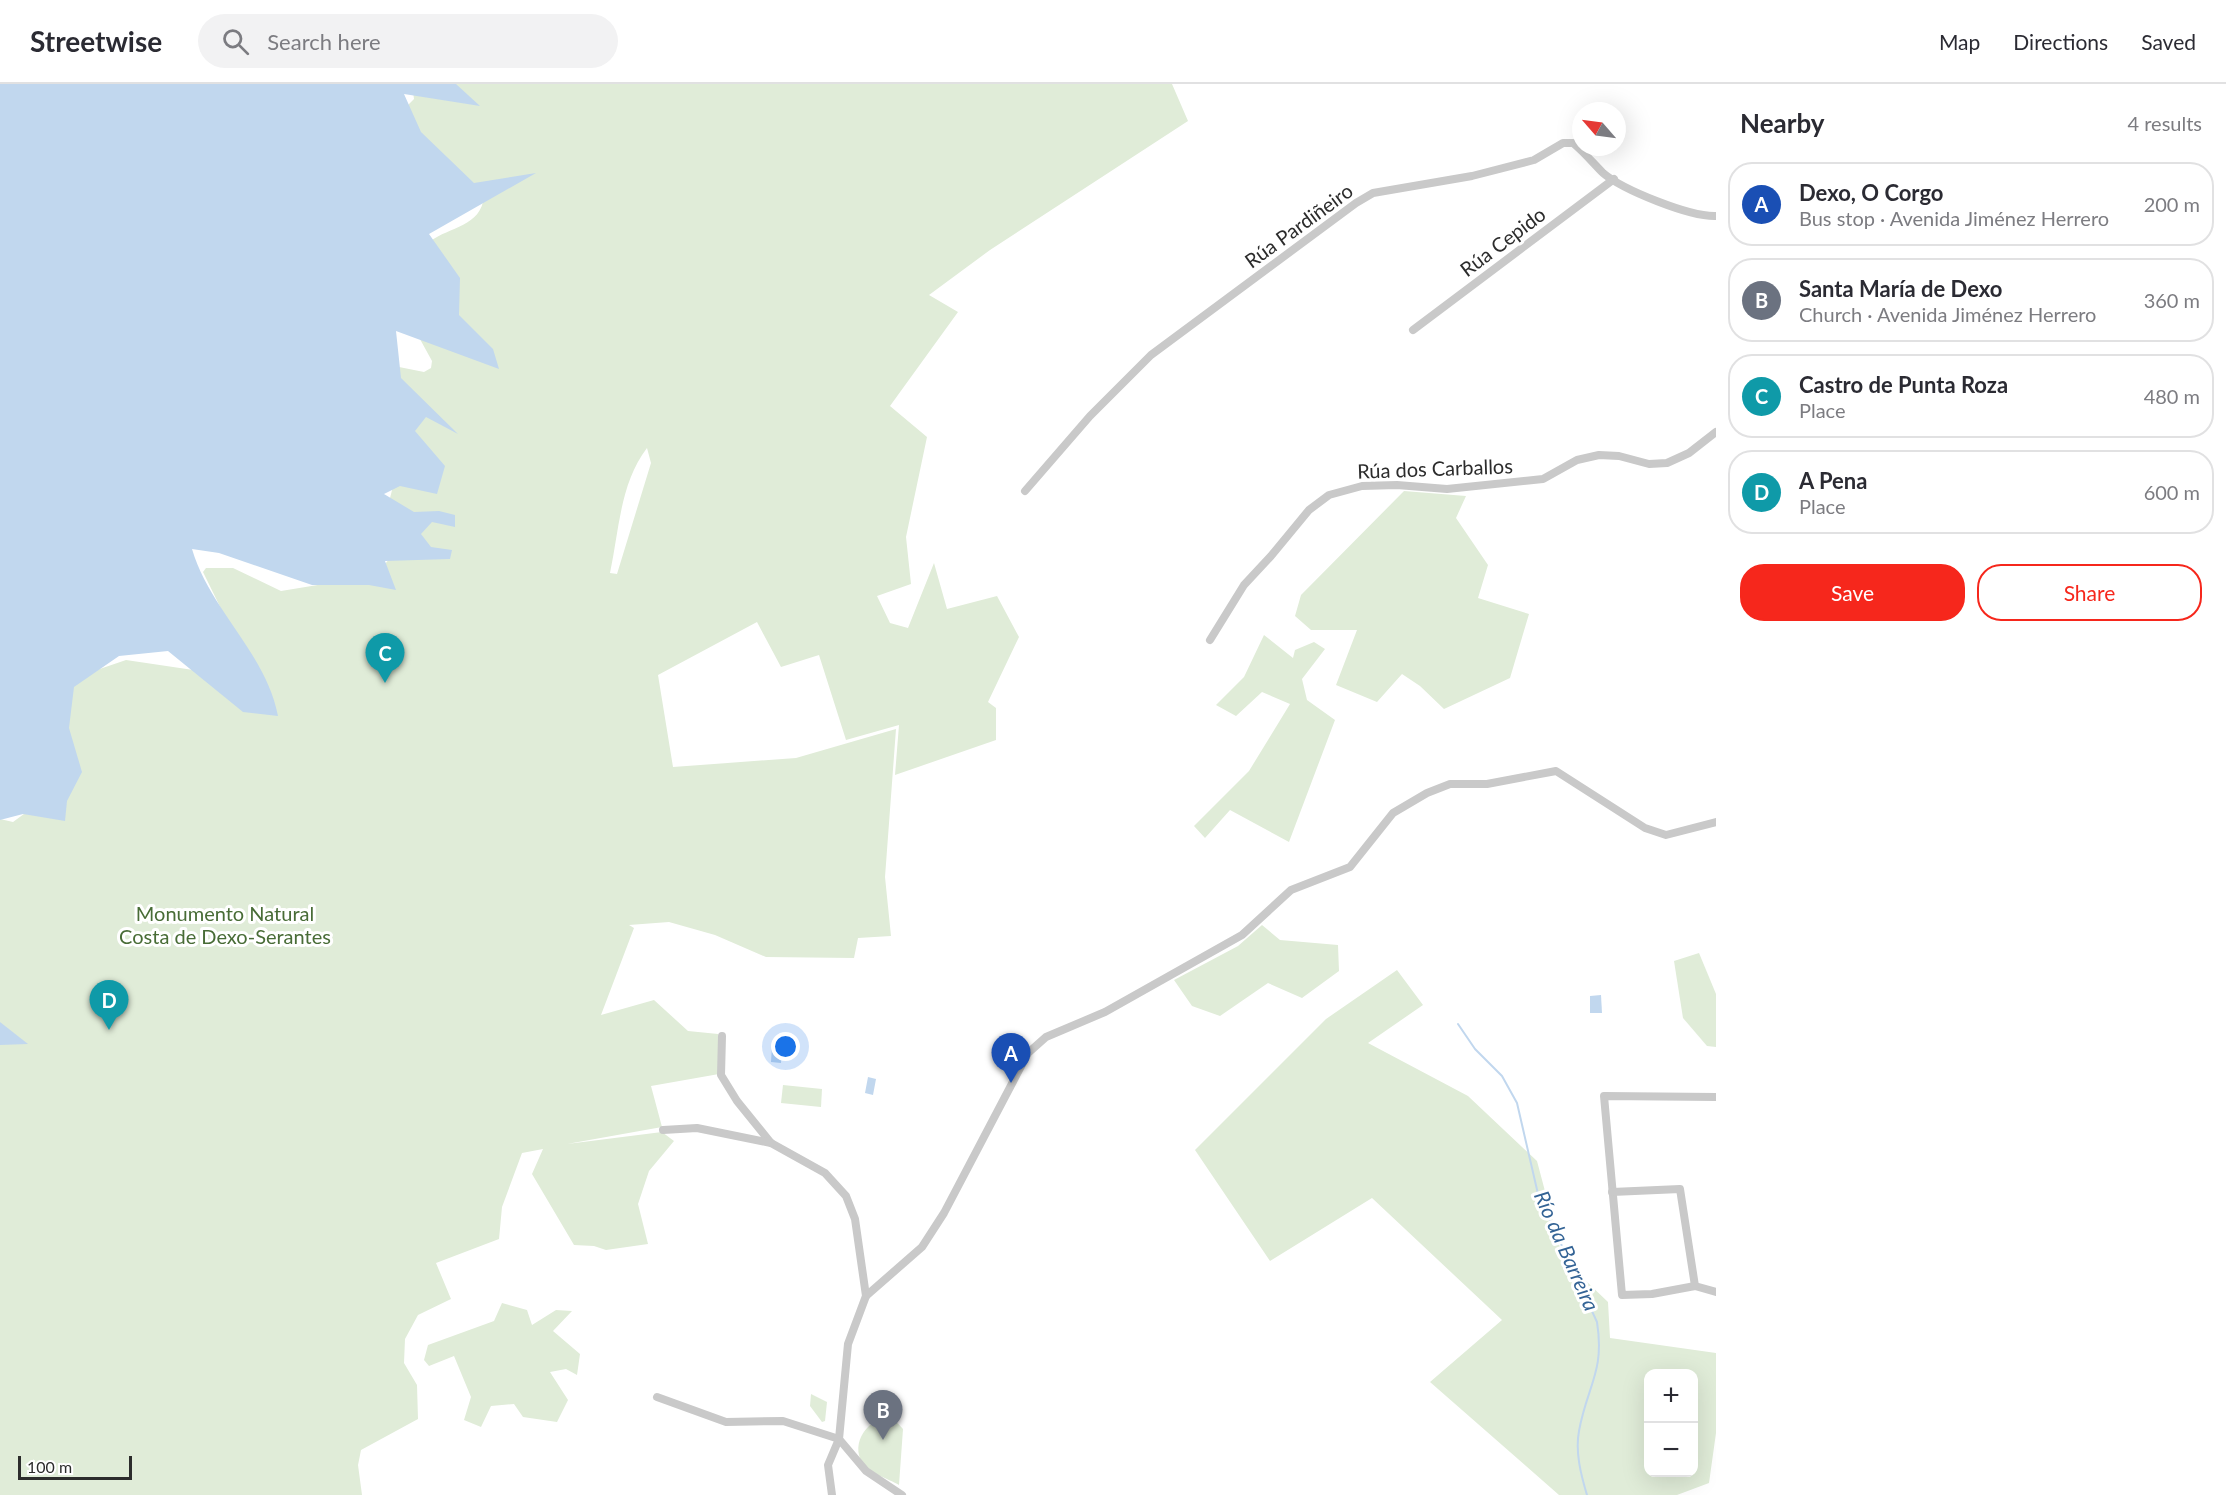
<!DOCTYPE html>
<html lang="en">
<head>
<meta charset="utf-8">
<style>
	:root { --surface:#fff; --page:#f2f2f3; --text:#2b2b33; --muted:#7c7c81; --line:#e1e1e2; --accent:#f6271c }
	body { margin:0; font-family:Lato,sans-serif; background:var(--page); color:var(--text) }
	.controls { position:absolute; right:18px; bottom:18px; display:grid; overflow:hidden; border-radius:12px; box-shadow:0 6px 24px #0002 }
	.controls button { width:54px; height:54px; display:grid; place-items:center; padding:0; border:0; border-bottom:2px solid var(--line); background:var(--surface); color:var(--text); font:30px sans-serif }
	.compass { position:absolute; left:1572px; top:18px; width:54px; height:54px; border-radius:50%; background:var(--surface); box-shadow:0 6px 24px #0002; rotate:298deg }
	.scale { position:absolute; left:18px; bottom:15px; width:114px; box-sizing:border-box; padding-left:6px; border:3px solid #2c2c2c; border-top:0; font-size:16px; line-height:21px; white-space:nowrap; color:#2c2c2c; -webkit-text-stroke:4px #fff; paint-order:stroke }
	.you { position:absolute; left:786px; top:963px; width:21px; height:21px; margin:-15px; border:4px solid #fff; border-radius:50%; background:#1a73e8; box-shadow:0 0 0 9px #1a73e833 }
	.badge { display:grid; place-items:center; width:39px; height:39px; border-radius:50%; background:var(--accent); color:#fff; font-size:20px; font-weight:700 }
	.pin { position:absolute; translate:-50% -50px; filter:drop-shadow(0 2px 3px #0008) }
	.pin::after { content:''; position:absolute; top:32px; width:21px; height:18px; background:inherit; clip-path:polygon(0 0,100% 0,50% 100%) }
	.list { margin:0; padding:0; list-style:none }
	h2 { display:flex; justify-content:space-between; align-items:center; height:78px; margin:0; padding:0 24px; font-size:26px }
	h2 small { font-size:20px; font-weight:400; color:var(--muted) }
	.list li { display:grid; grid-template-columns:39px 1fr auto; gap:18px; align-items:center; box-sizing:border-box; height:84px; margin:0 12px 12px; padding:0 12px; border:2px solid var(--line); border-radius:24px }
	.list b { display:block; font-size:22px; white-space:nowrap }
	.list p { margin:0; font-size:20px; white-space:nowrap; color:var(--muted) }
	.list em { font-size:20px; font-style:normal; color:var(--muted) }
	.actions { display:flex; gap:12px; padding:18px 24px }
	.actions a { flex:1; padding:14px 0; border:2px solid var(--accent); border-radius:24px; text-align:center; font-size:21px; color:var(--accent) }
	.actions .main { background:var(--accent); color:#fff }
	.icon { flex:none; width:33px; height:33px; fill:none; stroke:currentColor; stroke-width:2; stroke-linecap:round; stroke-linejoin:round }
	.map { position:relative; flex:none; width:1716px; height:1411px; overflow:hidden }
	header { display:flex; align-items:center; gap:36px; box-sizing:border-box; height:84px; padding:0 30px; background:var(--surface); border-bottom:2px solid var(--line) }
	header strong { font-size:28px }
	nav { display:flex; gap:33px; margin-inline-start:auto; font-size:21px }
	.search { width:420px; height:54px; background:var(--page); display:flex; align-items:center; gap:15px; box-sizing:border-box; padding:0 21px; border-radius:33px; color:var(--muted); font-size:22px }
	main { display:flex }
	aside { flex:1; background:var(--surface) }
	.map>svg:first-child { display:block }
	.green { fill:#e0ecd8; fill-rule:evenodd }
	.water { fill:#c1d7ee }
	.lines { fill:none; stroke-linecap:round; stroke-linejoin:round }
	.stream { stroke:#c1d7ee; stroke-width:2 }
	.minor { stroke:#c9c9c9; stroke-width:8 }
	.labels { text-anchor:middle; stroke-width:6; stroke-linejoin:round; paint-order:stroke }
	.street-label { font-size:20px; fill:#2c2c2c; stroke:#fff }
	.park-label { font-size:20px; fill:#486c36; stroke:#fff }
	.water-label { font-size:21px; font-style:italic; fill:#336395; stroke:#fff }
</style>
</head>
<body>
<header>
<strong>Streetwise</strong>
<div class="search"><svg class="icon" aria-label="search" viewBox="0 0 24 24"><circle cx="10" cy="10" r="6"/><path d="M15 15l6 6"/></svg>Search here</div>
<nav><a>Map</a><a>Directions</a><a>Saved</a></nav>
</header>
<main>
<div class="map">
<svg width="1716" height="1411" viewBox="0 0 1716 1411">
	<rect width="100%" height="100%" fill="#fff"/>
	<g class="green">
		<path d="M412,0H1172L1188,37L990,166L929,211L958,228L890,322L927,353L906,453L911,500L877,512L890,539L908,544L934,479L947,525L997,512L1019,553L988,618L996,624V656L895,691L899,641L846,656L819,571L781,583L757,538L658,591L673,683L796,674L896,645L885,793L891,852L858,854L854,874L766,873L715,851L669,838L629,841L634,844L601,931L654,916L688,947L718,950L719,990L651,1002L662,1043L567,1060L662,1048L674,1057L649,1087L638,1120L648,1160L606,1166L594,1162L574,1161L532,1090L543,1065L522,1069L502,1123L499,1155L436,1179L451,1215L418,1231L405,1255L404,1279L417,1301L418,1335L361,1366L358,1381L362,1411H0V735L13,738L28,727L65,607L88,589L126,576L200,587L228,539L203,488L206,484H233L281,507L336,498L379,487L391,473L390,414L408,344L384,280L424,288L431,284L432,277L415,246L427,160C444,144 477,144 483,118L439,101L408,21L414,15ZM647,364L651,379L617,490L610,489C619,447 620,399 647,364Z"/>
		<path d="M1404,407L1466,412L1456,434L1488,481L1478,514L1529,530L1510,594L1444,625L1420,602L1402,590L1377,618L1336,601L1357,546H1311L1295,532L1301,511Z"/>
		<path d="M1264,551L1293,574L1295,566L1314,558L1325,565L1302,595L1307,616L1335,636L1289,758L1230,726L1205,754L1194,742L1249,687L1290,620L1262,608L1236,632L1216,621L1244,593Z"/>
		<path d="M1262,841L1280,856L1338,861L1339,887L1302,914L1268,899L1220,932L1192,922L1174,896L1238,862Z"/>
		<path d="M1699,869L1716,910V963L1707,962L1683,934L1674,877Z"/>
		<path d="M1397,886L1423,921L1368,959L1468,1012L1537,1077L1563,1175L1608,1218L1610,1254L1716,1269V1349L1709,1399L1677,1411H1559L1430,1298L1502,1236L1372,1114L1270,1177L1195,1066L1326,935ZM1648,1290H1694V1388H1648Z"/>
		<path d="M783,1001L822,1005L821,1023L781,1019Z"/>
		<path d="M502,1219L527,1226L532,1241L556,1226L572,1227L553,1247L580,1270L577,1291L566,1285L550,1288L568,1316L557,1338L523,1333L514,1320L491,1322L481,1343L464,1336L471,1313L454,1272L429,1282L424,1276L428,1261L494,1237Z"/>
		<path d="M811,1310L827,1318L825,1337L822,1338L810,1322Z"/>
		<path d="M890,1331L903,1345L899,1401C889,1395 869,1389 863,1380C849,1358 869,1335 890,1331Z"/>
	</g>
	<g class="water">
		<path d="M0,0H456L480,22L404,10L421,48L474,99L536,89L429,150L460,194L459,231L493,265L499,285L396,247L401,294L458,350L426,333L415,347L445,382L437,410L400,402L384,410L414,428L439,427L455,431V443L432,438L421,450L431,463L452,466L450,475L385,477L396,506L369,501H312L219,469L192,465C210,526 266,569 278,632L243,628L168,567L119,572L74,603L69,644L82,688L67,717L65,737L23,730L0,736Z"/>
		<path d="M1601,911L1602,929H1590V912Z"/>
		<path d="M0,938L28,960L0,961Z"/>
		<path d="M772,962L782,963L781,979L771,978Z"/>
		<path d="M868,993L876,995L873,1011L865,1009Z"/>
	</g>
	<g class="lines">
		<path class="stream" d="M1458,940L1475,965L1502,992L1517,1019L1538,1110L1597,1238C1605,1288 1587,1302 1579,1347C1575,1368 1581,1391 1587,1411"/>
		<g class="minor">
			<path d="M1413,246L1614,95"/>
			<path d="M1025,407L1090,332L1151,271L1356,119L1373,109L1472,92L1534,76L1563,59H1573C1584,68 1593,79 1603,89C1623,106 1690,133 1716,132"/>
			<path d="M1210,556L1244,501L1271,472L1309,426L1329,411L1362,402L1397,401L1447,405L1543,395L1577,376L1599,371L1619,372L1649,380L1667,379L1689,369L1716,348"/>
			<path d="M722,952L721,991L737,1017L771,1059L825,1089L846,1112L855,1135L866,1212"/>
			<path d="M1716,1013L1604,1012L1622,1211L1652,1210L1695,1202L1716,1208"/>
			<path d="M663,1046L697,1044L771,1059"/>
			<path d="M1612,1108L1680,1105L1695,1202"/>
			<path d="M657,1313L726,1338L783,1337L839,1355L828,1381L832,1411"/>
			<path d="M902,1411L866,1387L839,1355L848,1260L866,1212L922,1163L944,1129L1028,969L1046,953L1105,928L1242,851L1291,806L1350,783L1393,729L1427,709L1450,700H1487L1556,687L1645,744L1666,751L1716,738"/>
		</g>
	</g>
	<g class="labels">
		<g class="street-label">
			<text transform="translate(1299 142) rotate(-36)" y="7">Rúa Pardiñeiro</text>
			<text transform="translate(1503 158) rotate(-37)" y="7">Rúa Cepido</text>
			<text transform="translate(1435 385) rotate(-2)" y="7">Rúa dos Carballos</text>
		</g>
		<g class="park-label">
			<text x="225" y="837">Monumento Natural<tspan x="225" dy="23">Costa de Dexo-Serantes</tspan></text>
		</g>
		<g class="water-label">
			<text transform="translate(1566 1167) rotate(66)" y="7">Río da Barreira</text>
		</g>
	</g>
</svg>
<div class="controls">
<button>+</button>
<button>−</button>
</div>
<svg class="compass" viewBox="-18 -18 36 36"><path d="M0-13l5 13h-10z" fill="#e53935"/><path d="M0 13l5-13h-10z" fill="#7c7c81"/></svg>
<div class="scale">100 m</div>
<div class="you"></div>
<div class="pin badge" style="left:1011px;top:999px;background:#1a4fb4">A</div>
<div class="pin badge" style="left:883px;top:1356px;background:#6b7280">B</div>
<div class="pin badge" style="left:385px;top:599px;background:#0f9aa8">C</div>
<div class="pin badge" style="left:109px;top:946px;background:#0f9aa8">D</div>
</div>
<aside>
<h2>Nearby<small>4 results</small></h2>
<ul class="list">
<li><span class="badge" style="background:#1a4fb4">A</span><div><b>Dexo, O Corgo</b><p>Bus stop · Avenida Jiménez Herrero</p></div><em>200 m</em></li>
<li><span class="badge" style="background:#6b7280">B</span><div><b>Santa María de Dexo</b><p>Church · Avenida Jiménez Herrero</p></div><em>360 m</em></li>
<li><span class="badge" style="background:#0f9aa8">C</span><div><b>Castro de Punta Roza</b><p>Place</p></div><em>480 m</em></li>
<li><span class="badge" style="background:#0f9aa8">D</span><div><b>A Pena</b><p>Place</p></div><em>600 m</em></li>
</ul>
<div class="actions"><a class="main">Save</a><a>Share</a></div>
</aside>
</main>
</body>
</html>
